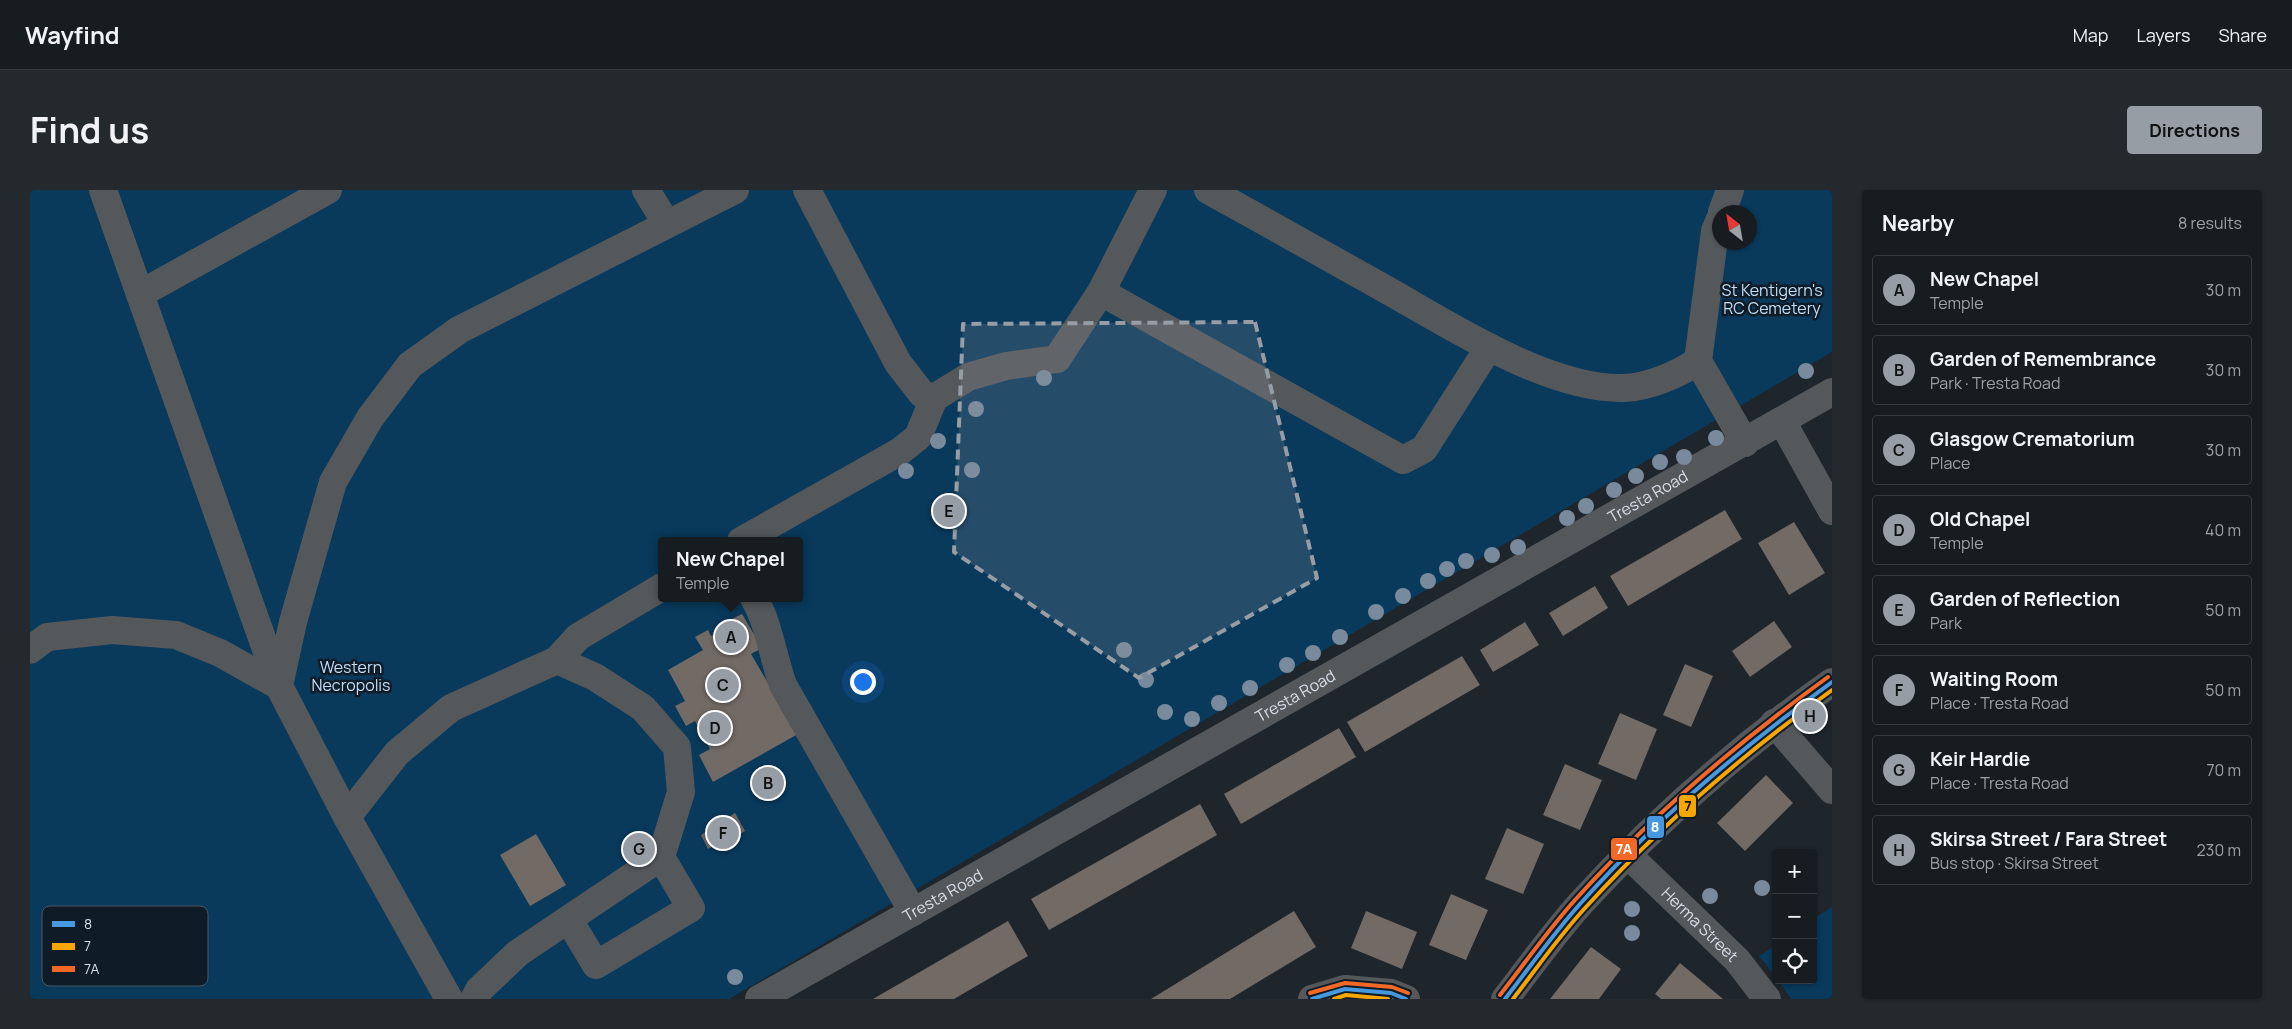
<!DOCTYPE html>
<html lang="en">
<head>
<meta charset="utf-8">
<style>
	:root { --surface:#161c20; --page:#23292d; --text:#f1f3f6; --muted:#9ea1a5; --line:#353a3e; --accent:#969da5 }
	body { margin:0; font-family:Manrope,sans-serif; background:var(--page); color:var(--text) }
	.controls { position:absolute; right:15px; bottom:15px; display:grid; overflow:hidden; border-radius:5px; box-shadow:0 1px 4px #0004 }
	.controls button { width:45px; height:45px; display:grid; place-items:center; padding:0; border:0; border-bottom:1px solid var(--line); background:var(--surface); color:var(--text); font:25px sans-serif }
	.compass { position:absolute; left:1682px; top:15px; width:45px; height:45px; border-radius:50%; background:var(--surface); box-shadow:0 1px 4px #0004; rotate:329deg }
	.you { position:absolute; left:832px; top:491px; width:18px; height:18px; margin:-12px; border:4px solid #fff; border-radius:50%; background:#1a73e8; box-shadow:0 0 0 8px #1a73e833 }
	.badge { display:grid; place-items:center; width:32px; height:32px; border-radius:50%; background:var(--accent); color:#111; font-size:16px; font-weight:700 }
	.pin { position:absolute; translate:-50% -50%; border:2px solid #fff; box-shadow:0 1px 5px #0006 }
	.popup { position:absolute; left:628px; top:347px; width:145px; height:65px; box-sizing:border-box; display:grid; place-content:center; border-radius:5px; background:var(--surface); filter:drop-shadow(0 1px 4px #0005); font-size:16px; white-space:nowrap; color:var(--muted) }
	.popup b { font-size:19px; color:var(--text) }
	.popup::after { content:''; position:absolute; left:50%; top:100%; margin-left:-10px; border:10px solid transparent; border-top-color:var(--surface) }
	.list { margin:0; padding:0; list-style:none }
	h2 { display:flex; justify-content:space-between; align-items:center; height:65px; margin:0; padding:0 20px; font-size:21px }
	h2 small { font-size:16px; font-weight:400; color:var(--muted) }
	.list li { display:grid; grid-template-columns:32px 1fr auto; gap:15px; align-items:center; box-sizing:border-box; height:70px; margin:0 10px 10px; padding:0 10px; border:1px solid var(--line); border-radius:5px }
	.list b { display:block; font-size:19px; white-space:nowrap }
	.list p { margin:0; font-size:16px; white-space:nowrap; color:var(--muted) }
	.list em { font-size:16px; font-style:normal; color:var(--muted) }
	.icon { flex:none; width:28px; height:28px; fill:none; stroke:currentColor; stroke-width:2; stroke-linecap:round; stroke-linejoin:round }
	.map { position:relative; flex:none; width:1802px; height:809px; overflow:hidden; border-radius:5px }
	header { display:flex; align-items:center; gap:30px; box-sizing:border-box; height:70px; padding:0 25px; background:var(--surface); border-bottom:1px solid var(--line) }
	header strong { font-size:24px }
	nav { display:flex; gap:28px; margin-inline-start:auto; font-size:18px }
	.intro { display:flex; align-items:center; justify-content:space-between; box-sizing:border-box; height:120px; padding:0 30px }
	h1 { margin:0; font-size:35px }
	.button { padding:12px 22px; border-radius:5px; background:var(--accent); color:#111; font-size:18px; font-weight:700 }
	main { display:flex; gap:30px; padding:0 30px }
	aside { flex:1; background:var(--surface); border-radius:5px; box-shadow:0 1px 4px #0004 }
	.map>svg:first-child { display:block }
	.green { fill:#09395b; fill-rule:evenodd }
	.building { fill:#726a65 }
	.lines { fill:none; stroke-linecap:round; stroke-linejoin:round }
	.minor { stroke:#54585b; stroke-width:28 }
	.bus-1-casing { stroke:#0f1c27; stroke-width:8 }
	.bus-2-casing { stroke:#0f1c27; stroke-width:8 }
	.bus-3-casing { stroke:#0f1c27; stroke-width:8 }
	.bus-1 { stroke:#4699e1; stroke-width:4 }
	.bus-2 { stroke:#f7a600; stroke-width:4 }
	.bus-3 { stroke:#f36827; stroke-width:4 }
	.tree { fill:#788a9c }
	.marked { fill:#969da5; fill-opacity:0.2; stroke:#969da5; stroke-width:4; stroke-dasharray:10 6; stroke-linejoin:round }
	.labels { text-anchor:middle; stroke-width:5; stroke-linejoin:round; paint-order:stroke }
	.park-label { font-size:16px; fill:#c1ddf8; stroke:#0f1c27 }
	.street-label { font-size:16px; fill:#d6dee7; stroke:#0f1c27 }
	.key { fill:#0f1c27; stroke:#4b5661; stroke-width:1 }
	.key-label { font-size:14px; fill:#d6dee7 }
	.line-badge { stroke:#0f1c27; stroke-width:2 }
	.badge-label { font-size:14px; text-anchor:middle; font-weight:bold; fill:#fff }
	.pale-badge-label { font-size:14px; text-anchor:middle; font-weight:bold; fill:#111 }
</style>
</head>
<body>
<header>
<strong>Wayfind</strong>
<nav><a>Map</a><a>Layers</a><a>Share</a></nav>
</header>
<div class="intro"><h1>Find us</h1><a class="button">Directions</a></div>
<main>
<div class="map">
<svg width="1802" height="809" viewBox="0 0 1802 809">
	<rect width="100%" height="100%" fill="#1e252b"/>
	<g class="green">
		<path d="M0,0H1802V162L699,809H0ZM1690,22H1720V52H1690ZM632,351H770V408H632Z"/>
		<path d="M1802,717V809H1761L1748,790H1783V729Z"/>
		<path d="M1746,755V787L1729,766Z"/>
	</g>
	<g class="building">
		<path d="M1695,320L1712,349L1598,416L1580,386Z"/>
		<path d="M1764,332L1795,383L1759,405L1728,353Z"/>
		<path d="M1565,396L1578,418L1533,446L1519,423Z"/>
		<path d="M712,424L732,458L721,464L768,544L683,592L669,565L680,559L665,531L656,536L645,516L655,511L638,480L673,460L665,447L678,440L681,446L704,433L702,429Z"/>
		<path d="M1744,431L1762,457L1720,487L1702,461Z"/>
		<path d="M1495,432L1509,455L1463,482L1450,460Z"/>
		<path d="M1432,466L1450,495L1335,562L1317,532Z"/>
		<path d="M1655,474L1683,486L1661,537L1633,525Z"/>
		<path d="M1590,523L1627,539L1606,590L1568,574Z"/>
		<path d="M1309,538L1326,567L1211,634L1194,604Z"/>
		<path d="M1535,574L1572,590L1550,640L1513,625Z"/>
		<path d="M1736,585L1763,613L1715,661L1687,633Z"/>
		<path d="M1170,614L1187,645L1019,740L1001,709Z"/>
		<path d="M705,623L715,641L694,653L692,651L678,659L671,645Z"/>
		<path d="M1477,638L1514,654L1493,704L1455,689Z"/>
		<path d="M506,644L536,695L500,716L470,665Z"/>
		<path d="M1421,704L1458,720L1436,770L1399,755Z"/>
		<path d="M1264,721L1286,757L1200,809H1121Z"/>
		<path d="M1336,721L1387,742L1372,779L1321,758Z"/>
		<path d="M978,731L998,766L924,809H843Z"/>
		<path d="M1561,757L1591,779L1569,809H1520Z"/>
		<path d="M1650,773L1693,809H1631L1625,804Z"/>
	</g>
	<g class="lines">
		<g class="minor">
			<path d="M73,0L249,496L317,627L419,809"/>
			<path d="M616,0L636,33"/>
			<path d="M777,0L868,173L892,204L904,208"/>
			<path d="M1178,0C1238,33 1298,67 1357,100C1421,136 1519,200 1594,198C1619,197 1647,185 1668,171"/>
			<path d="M1692,22L1700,0"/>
			<path d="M1690,29L1685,41L1668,171L1715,253"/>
			<path d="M1071,102L1373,270L1394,259L1459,157"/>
			<path d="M110,104L298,0"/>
			<path d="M1752,231L1802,321"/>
			<path d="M711,351L869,262L888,247L904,208L938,187L976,176L1027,169L1071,102L1123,0"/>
			<path d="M724,408C739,434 743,467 753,495L883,722"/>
			<path d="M0,460L17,447L82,440L146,445L190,463L249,496L263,432L303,292L340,228L380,175L429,140L705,0"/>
			<path d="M527,470L548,447L632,397"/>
			<path d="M1744,533L1802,600"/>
			<path d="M317,627L367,563L421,518L527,470L565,487L613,518L647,557L651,602L631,667L488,763L449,800L444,809"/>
			<path id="s1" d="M1598,665L1707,770L1737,809"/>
			<path d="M539,730L566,775L661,718L631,667"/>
			<path id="s2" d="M729,809L1802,202"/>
			<path d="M1282,809L1315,799L1361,803L1376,809"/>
			<path d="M1475,809C1500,777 1524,743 1551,713C1626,631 1711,556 1802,492"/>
		</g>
		<g class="bus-1-casing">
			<g id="bus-1">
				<path d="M1282,809L1315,799L1361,803L1376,809"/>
				<path d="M1475,809C1500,777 1523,744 1550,714C1625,630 1711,558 1802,492"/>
			</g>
		</g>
		<g class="bus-2-casing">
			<g id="bus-2">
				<path d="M1304,809L1316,805L1358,809"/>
				<path d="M1483,809C1507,778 1529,746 1556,717C1630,636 1713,564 1802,500"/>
			</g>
		</g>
		<g class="bus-3-casing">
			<g id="bus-3">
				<path d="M1280,803L1315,793L1362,797L1378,803"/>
				<path d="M1470,805C1495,773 1518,740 1545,710C1621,626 1707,553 1798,487"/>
			</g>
		</g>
		<use href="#bus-1" class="bus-1"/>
		<use href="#bus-2" class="bus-2"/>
		<use href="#bus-3" class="bus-3"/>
	</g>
	<g class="tree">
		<circle cx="1776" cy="181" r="8"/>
		<circle cx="1014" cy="188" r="8"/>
		<circle cx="946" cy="219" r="8"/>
		<circle cx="1686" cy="248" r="8"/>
		<circle cx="908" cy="251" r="8"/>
		<circle cx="1654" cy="267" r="8"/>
		<circle cx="1630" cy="272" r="8"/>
		<circle cx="942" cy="280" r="8"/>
		<circle cx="876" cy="281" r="8"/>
		<circle cx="1606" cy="286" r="8"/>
		<circle cx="1584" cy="300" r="8"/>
		<circle cx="1556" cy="316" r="8"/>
		<circle cx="1537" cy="328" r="8"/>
		<circle cx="1488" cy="357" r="8"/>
		<circle cx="1462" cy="365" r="8"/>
		<circle cx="1436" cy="371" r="8"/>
		<circle cx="1417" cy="379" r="8"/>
		<circle cx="1398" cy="391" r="8"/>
		<circle cx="1373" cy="406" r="8"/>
		<circle cx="1346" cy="422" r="8"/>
		<circle cx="1310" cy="447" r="8"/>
		<circle cx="1094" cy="460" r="8"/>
		<circle cx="1283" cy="463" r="8"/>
		<circle cx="1257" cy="475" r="8"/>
		<circle cx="1116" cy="490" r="8"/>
		<circle cx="1220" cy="498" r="8"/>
		<circle cx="1189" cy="513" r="8"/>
		<circle cx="1135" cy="522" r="8"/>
		<circle cx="1162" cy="529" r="8"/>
		<circle cx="1732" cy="698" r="8"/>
		<circle cx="1680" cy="706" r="8"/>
		<circle cx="1602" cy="719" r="8"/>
		<circle cx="1602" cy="743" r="8"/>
		<circle cx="705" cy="787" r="8"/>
	</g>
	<path class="marked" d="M1225,132L1287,388L1109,488L924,362L933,134Z"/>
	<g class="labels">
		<g class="park-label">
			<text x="1742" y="106">St Kentigern's<tspan x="1742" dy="18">RC Cemetery</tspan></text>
			<text x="321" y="483">Western<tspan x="321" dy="18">Necropolis</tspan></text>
		</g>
		<g class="street-label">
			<text dy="6" stroke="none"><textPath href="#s2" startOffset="1021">Tresta Road</textPath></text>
			<text dy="6" stroke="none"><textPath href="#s2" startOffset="616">Tresta Road</textPath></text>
			<text dy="6" stroke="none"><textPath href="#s2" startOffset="211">Tresta Road</textPath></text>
			<text dy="6" stroke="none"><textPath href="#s1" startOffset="100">Herma Street</textPath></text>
		</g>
	</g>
	<rect x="12" y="716" width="166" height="80" rx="8" class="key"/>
	<rect x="22" y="731" width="23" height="6" fill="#4699e1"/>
	<rect x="22" y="753" width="23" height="7" fill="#f7a600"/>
	<rect x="22" y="776" width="23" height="6" fill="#f36827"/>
	<g class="key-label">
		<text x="54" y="739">8</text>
		<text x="54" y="761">7</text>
		<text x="54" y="784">7A</text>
	</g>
	<g class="line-badge">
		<rect x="1648" y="604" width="19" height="24" rx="5" fill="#f7a600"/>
		<rect x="1616" y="625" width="19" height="24" rx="5" fill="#4699e1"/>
		<rect x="1580" y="647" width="28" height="24" rx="5" fill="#f36827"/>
	</g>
	<g class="badge-label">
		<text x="1625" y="642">8</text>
		<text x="1594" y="664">7A</text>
	</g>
	<g class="pale-badge-label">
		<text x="1658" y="621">7</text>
	</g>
</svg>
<div class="controls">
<button>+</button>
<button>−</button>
<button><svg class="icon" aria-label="locate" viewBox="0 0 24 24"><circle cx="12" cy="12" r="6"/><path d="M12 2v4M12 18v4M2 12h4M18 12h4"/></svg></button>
</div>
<svg class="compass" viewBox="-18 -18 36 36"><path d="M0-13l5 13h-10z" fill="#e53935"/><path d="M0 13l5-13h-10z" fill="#9ea1a5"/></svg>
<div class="you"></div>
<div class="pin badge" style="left:701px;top:447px">A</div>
<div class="popup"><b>New Chapel</b>Temple</div>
<div class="pin badge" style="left:738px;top:593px">B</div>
<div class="pin badge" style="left:693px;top:495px">C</div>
<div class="pin badge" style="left:685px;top:538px">D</div>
<div class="pin badge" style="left:919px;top:321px">E</div>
<div class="pin badge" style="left:693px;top:643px">F</div>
<div class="pin badge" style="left:609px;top:659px">G</div>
<div class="pin badge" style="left:1780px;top:526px">H</div>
</div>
<aside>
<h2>Nearby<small>8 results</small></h2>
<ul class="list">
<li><span class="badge">A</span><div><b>New Chapel</b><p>Temple</p></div><em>30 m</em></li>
<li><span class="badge">B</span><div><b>Garden of Remembrance</b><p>Park · Tresta Road</p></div><em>30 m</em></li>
<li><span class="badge">C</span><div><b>Glasgow Crematorium</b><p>Place</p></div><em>30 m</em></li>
<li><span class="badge">D</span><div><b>Old Chapel</b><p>Temple</p></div><em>40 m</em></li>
<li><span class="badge">E</span><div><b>Garden of Reflection</b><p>Park</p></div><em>50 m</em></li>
<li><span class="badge">F</span><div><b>Waiting Room</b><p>Place · Tresta Road</p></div><em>50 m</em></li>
<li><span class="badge">G</span><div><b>Keir Hardie</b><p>Place · Tresta Road</p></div><em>70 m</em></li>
<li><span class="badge">H</span><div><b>Skirsa Street / Fara Street</b><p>Bus stop · Skirsa Street</p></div><em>230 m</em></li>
</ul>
</aside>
</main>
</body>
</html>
